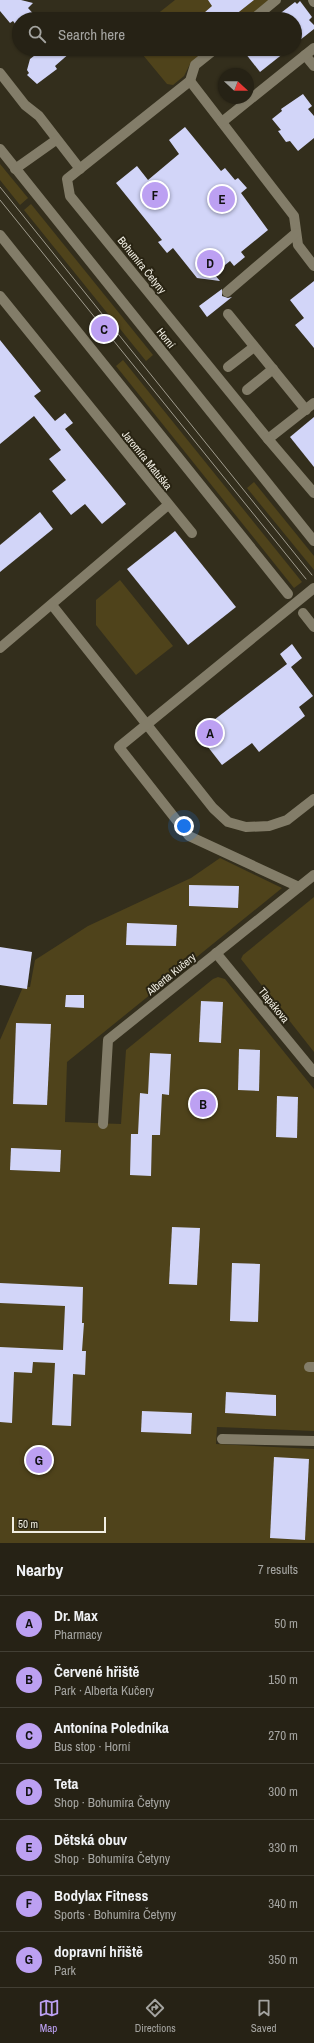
<!DOCTYPE html>
<html lang="en">
<head>
<meta charset="utf-8">
<style>
	:root { --surface:#262215; --page:#2e2a1e; --text:#f1f3f6; --muted:#a4a4a0; --line:#423f34; --accent:#bca0f2 }
	body { margin:0; font-family:"Archivo Narrow",sans-serif; background:var(--page); color:var(--text) }
	.compass { position:absolute; left:218px; top:68px; width:36px; height:36px; border-radius:50%; background:var(--surface); box-shadow:0 1px 3px #0004; rotate:111deg }
	.scale { position:absolute; left:12px; bottom:10px; width:94px; box-sizing:border-box; padding-left:4px; border:2px solid #f1eee3; border-top:0; font-size:11px; line-height:14px; white-space:nowrap; color:#f1eee3; -webkit-text-stroke:3px #292413; paint-order:stroke }
	.you { position:absolute; left:184px; top:826px; width:14px; height:14px; margin:-10px; border:3px solid #fff; border-radius:50%; background:#1a73e8; box-shadow:0 0 0 6px #1a73e833 }
	.badge { display:grid; place-items:center; width:26px; height:26px; border-radius:50%; background:var(--accent); color:#111; font-size:13px; font-weight:700 }
	.pin { position:absolute; translate:-50% -50%; border:2px solid #fff; box-shadow:0 1px 4px #0006 }
	.list { margin:0; padding:0; list-style:none }
	h2 { display:flex; justify-content:space-between; align-items:center; height:52px; margin:0; padding:0 16px; font-size:17px }
	h2 small { font-size:13px; font-weight:400; color:var(--muted) }
	.list li { display:grid; grid-template-columns:26px 1fr auto; gap:12px; align-items:center; box-sizing:border-box; height:56px; padding:0 16px; border-top:1px solid var(--line) }
	.list b { display:block; font-size:15px; white-space:nowrap }
	.list p { margin:0; font-size:13px; white-space:nowrap; color:var(--muted) }
	.list em { font-size:13px; font-style:normal; color:var(--muted) }
	.icon { flex:none; width:22px; height:22px; fill:none; stroke:currentColor; stroke-width:2; stroke-linecap:round; stroke-linejoin:round }
	.map { position:relative; flex:none; width:314px; height:1543px; overflow:hidden }
	.search { position:absolute; background:var(--surface); box-shadow:0 1px 3px #0004; left:12px; right:12px; top:12px; height:44px; display:flex; align-items:center; gap:10px; box-sizing:border-box; padding:0 14px; border-radius:22px; color:var(--muted); font-size:15px }
	.sheet { height:444px; background:var(--surface) }
	nav { display:flex; justify-content:space-around; align-items:center; box-sizing:border-box; height:56px; border-top:1px solid var(--line); background:var(--surface); font-size:11px; color:var(--muted) }
	nav a { display:grid; justify-items:center; gap:2px }
	nav .on { color:var(--accent) }
	.map>svg:first-child { display:block }
	.green { fill:#4f431b }
	.building { fill:#d2d5f8 }
	.lines { fill:none; stroke-linecap:round; stroke-linejoin:round }
	.street { stroke:#837d69; stroke-width:10 }
	.tram { stroke:#a09c8e; stroke-width:1 }
	.labels { text-anchor:middle; stroke-width:4; stroke-linejoin:round; paint-order:stroke }
	.street-label { font-size:11px; fill:#f1eee3; stroke:#292413 }
</style>
</head>
<body>
<div class="map">
<svg width="314" height="1543" viewBox="0 0 314 1543">
	<rect width="100%" height="100%" fill="#332e1c"/>
	<g class="green">
		<path d="M175,0H269L246,19H151Z"/>
		<path d="M138,49H209L190,64L184,76L173,85L167,84Z"/>
		<path d="M0,164L28,198L20,205L0,180Z"/>
		<path d="M31,204L153,355L146,361L24,210Z"/>
		<path d="M123,360L302,582L294,588L116,366Z"/>
		<path d="M254,482L314,556V570L247,488Z"/>
		<path d="M120,580L173,646L136,675L96,625V600Z"/>
		<path d="M220,858L282,888L67,1062L65,1122L121,1124L126,1050L213,979L218,977L225,979L314,1089V1431L217,1427L216,1444L314,1449V1543H0V1040L23,987H30L35,960L88,926L191,878Z"/>
		<path d="M314,897V1052L241,959L243,955Z"/>
	</g>
	<g class="building">
		<path d="M0,0H21L33,3L28,8L38,19H19V29L13,21L10,23L0,11Z"/>
		<path d="M208,0H254L230,19H197L212,6Z"/>
		<path d="M300,1L312,17L309,20L314,25V29L295,44V19H273L295,2L297,4Z"/>
		<path d="M43,49H61L71,52L55,66L57,69L37,84L27,75L29,73L27,70L30,59Z"/>
		<path d="M242,49H289L260,72Z"/>
		<path d="M303,94L312,106L308,109L314,116V138L298,151L290,141L286,142L278,131L281,130L272,119L282,111L281,109Z"/>
		<path d="M185,127L221,171L225,168L235,180L238,178L247,188L241,193L268,230L241,252L245,257L234,266L230,261L214,274L220,281L197,278L173,248L167,253L158,242L162,240L116,183L137,166L148,180L179,154L169,140Z"/>
		<path d="M314,281V348L295,325L304,318L290,300Z"/>
		<path d="M222,289V296L228,298L232,297L207,317L199,306Z"/>
		<path d="M0,340L41,391L34,396L55,421L65,413L73,423L65,429L126,504L102,524L85,504L71,515L52,491L66,480L49,459L61,450L34,416L0,444Z"/>
		<path d="M314,417V467L290,437Z"/>
		<path d="M40,512L53,529L0,572V545Z"/>
		<path d="M175,531L236,607L188,645L127,569Z"/>
		<path d="M292,644L302,658L291,667L313,696L299,707L305,716L259,752L252,743L222,765L197,733L287,664L280,654Z"/>
		<path d="M189,885L239,886L238,908L189,906Z"/>
		<path d="M127,923L177,925L176,946L126,945Z"/>
		<path d="M0,947L32,952L27,989L0,985Z"/>
		<path d="M66,995H84V1008L65,1007Z"/>
		<path d="M201,1001L223,1002L221,1043L199,1042Z"/>
		<path d="M16,1023L51,1024L47,1105L13,1104Z"/>
		<path d="M239,1049L260,1050L259,1091L238,1090Z"/>
		<path d="M150,1053L171,1054L169,1095L162,1094L160,1135H152L151,1176L130,1175L131,1134H138L140,1093L148,1094Z"/>
		<path d="M277,1096L298,1097L297,1138L276,1137Z"/>
		<path d="M11,1148L61,1150L60,1172L10,1170Z"/>
		<path d="M172,1227L200,1228L197,1285L169,1284Z"/>
		<path d="M232,1263L260,1264L258,1322L230,1321Z"/>
		<path d="M0,1283L83,1287L82,1323H84L82,1351H86L85,1375L73,1374L71,1426L52,1425L55,1363L33,1362L32,1373L14,1372L12,1423L0,1422V1347L63,1350L65,1306L0,1303Z"/>
		<path d="M226,1392L276,1395V1416L225,1413Z"/>
		<path d="M142,1411L192,1413L191,1434L141,1432Z"/>
		<path d="M274,1457L309,1459L305,1540L270,1538Z"/>
	</g>
	<g class="lines">
		<g class="street">
			<path d="M313,0L314,2"/>
			<path d="M253,19L276,0"/>
			<path d="M215,49L195,65L190,81L67,179L70,196L268,439L314,403"/>
			<path d="M305,55L314,66"/>
			<path d="M0,73L25,105L39,116L80,169"/>
			<path d="M190,81L294,216L298,245L314,266"/>
			<path d="M222,122L314,48"/>
			<path d="M0,149L314,541"/>
			<path d="M15,169L56,140"/>
			<path d="M0,235L288,594"/>
			<path d="M227,292L296,233"/>
			<path d="M0,296L192,533"/>
			<path d="M228,314L306,410"/>
			<path d="M228,367L254,347"/>
			<path d="M247,390L273,369"/>
			<path d="M268,439L314,493"/>
			<path d="M52,605L213,808L228,822L246,827L269,826L287,820L314,799"/>
			<path d="M303,613L314,627"/>
			<path d="M0,648L168,505"/>
			<path d="M299,887L189,836L119,747L314,588"/>
			<path d="M216,953L314,1072"/>
			<path d="M103,1124L108,1040L314,875"/>
			<path d="M309,1367H314"/>
			<path d="M222,1439L314,1441"/>
		</g>
		<g class="tram">
			<path d="M0,187L312,575"/>
			<path d="M0,200L306,579"/>
		</g>
	</g>
	<g class="labels">
		<g class="street-label">
			<text transform="translate(142 265) rotate(51)" y="4">Bohumíra Četyny</text>
			<text transform="translate(166 338) rotate(51)" y="4">Horní</text>
			<text transform="translate(147 460) rotate(51)" y="4">Jaromíra Matuška</text>
			<text transform="translate(171 974) rotate(-39)" y="4">Alberta Kučery</text>
			<text transform="translate(274 1005) rotate(51)" y="4">Tlapákova</text>
		</g>
	</g>
</svg>
<svg class="compass" viewBox="-18 -18 36 36"><path d="M0-13l5 13h-10z" fill="#e53935"/><path d="M0 13l5-13h-10z" fill="#a4a4a0"/></svg>
<div class="scale">50 m</div>
<div class="you"></div>
<div class="pin badge" style="left:210px;top:733px">A</div>
<div class="pin badge" style="left:203px;top:1104px">B</div>
<div class="pin badge" style="left:104px;top:329px">C</div>
<div class="pin badge" style="left:210px;top:263px">D</div>
<div class="pin badge" style="left:222px;top:199px">E</div>
<div class="pin badge" style="left:155px;top:195px">F</div>
<div class="pin badge" style="left:39px;top:1460px">G</div>
<div class="search"><svg class="icon" aria-label="search" viewBox="0 0 24 24"><circle cx="10" cy="10" r="6"/><path d="M15 15l6 6"/></svg>Search here</div>
</div>
<section class="sheet">
<h2>Nearby<small>7 results</small></h2>
<ul class="list">
<li><span class="badge">A</span><div><b>Dr. Max</b><p>Pharmacy</p></div><em>50 m</em></li>
<li><span class="badge">B</span><div><b>Červené hřiště</b><p>Park · Alberta Kučery</p></div><em>150 m</em></li>
<li><span class="badge">C</span><div><b>Antonína Poledníka</b><p>Bus stop · Horní</p></div><em>270 m</em></li>
<li><span class="badge">D</span><div><b>Teta</b><p>Shop · Bohumíra Četyny</p></div><em>300 m</em></li>
<li><span class="badge">E</span><div><b>Dětská obuv</b><p>Shop · Bohumíra Četyny</p></div><em>330 m</em></li>
<li><span class="badge">F</span><div><b>Bodylax Fitness</b><p>Sports · Bohumíra Četyny</p></div><em>340 m</em></li>
<li><span class="badge">G</span><div><b>dopravní hřiště</b><p>Park</p></div><em>350 m</em></li>
</ul>
</section>
<nav>
<a class="on"><svg class="icon" aria-label="map" viewBox="0 0 24 24"><path d="M3 6l6-2 6 2 6-2v14l-6 2-6-2-6 2zM9 4v14M15 6v14"/></svg>Map</a>
<a><svg class="icon" aria-label="directions" viewBox="0 0 24 24"><path d="M12 3l9 9-9 9-9-9zM9 14v-3h6M13 9l2 2-2 2"/></svg>Directions</a>
<a><svg class="icon" aria-label="saved" viewBox="0 0 24 24"><path d="M7 4h10v16l-5-4-5 4z"/></svg>Saved</a>
</nav>
</body>
</html>
